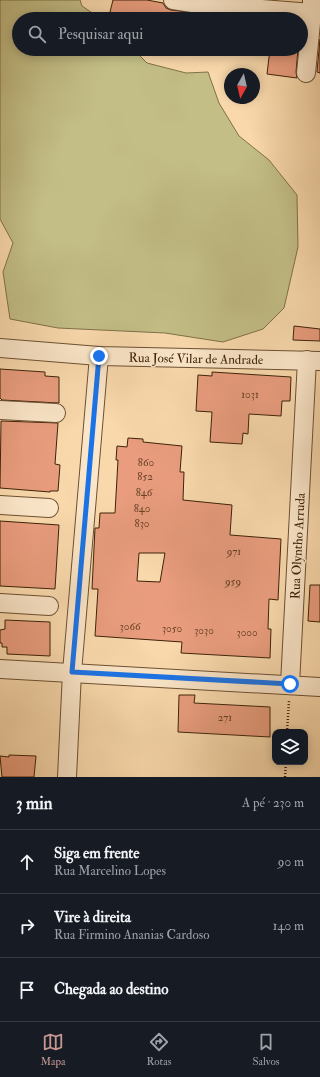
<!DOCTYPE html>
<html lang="pt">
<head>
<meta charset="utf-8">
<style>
	:root { --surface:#171b24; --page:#242831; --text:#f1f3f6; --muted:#9ea1a6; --line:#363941; --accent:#c59692 }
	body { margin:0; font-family:"IM FELL Double Pica",serif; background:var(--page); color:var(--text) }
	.controls { position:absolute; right:12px; bottom:12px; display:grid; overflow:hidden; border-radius:8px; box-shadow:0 2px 10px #0003 }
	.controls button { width:36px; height:36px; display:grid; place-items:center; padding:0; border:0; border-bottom:1px solid var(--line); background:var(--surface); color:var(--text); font:20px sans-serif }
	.compass { position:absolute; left:224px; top:68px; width:36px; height:36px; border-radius:50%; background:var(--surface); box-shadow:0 2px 10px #0003; rotate:188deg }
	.stop { position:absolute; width:12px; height:12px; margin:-9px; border:3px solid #1a73e8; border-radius:50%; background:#fff }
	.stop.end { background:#1a73e8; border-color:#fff; box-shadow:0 1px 4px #0008 }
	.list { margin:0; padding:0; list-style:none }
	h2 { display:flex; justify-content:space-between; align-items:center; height:52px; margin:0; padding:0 16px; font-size:17px }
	h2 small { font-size:13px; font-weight:400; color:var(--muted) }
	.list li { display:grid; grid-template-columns:26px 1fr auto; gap:12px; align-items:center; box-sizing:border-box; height:64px; padding:0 16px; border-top:1px solid var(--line) }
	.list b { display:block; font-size:15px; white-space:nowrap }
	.list p { margin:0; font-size:13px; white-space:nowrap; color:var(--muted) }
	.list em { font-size:13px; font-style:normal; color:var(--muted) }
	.icon { flex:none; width:22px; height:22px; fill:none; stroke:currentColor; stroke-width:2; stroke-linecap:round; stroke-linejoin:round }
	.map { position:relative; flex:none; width:320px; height:777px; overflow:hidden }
	.search { position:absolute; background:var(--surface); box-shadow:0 2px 10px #0003; left:12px; right:12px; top:12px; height:44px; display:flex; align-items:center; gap:10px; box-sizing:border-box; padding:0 14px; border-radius:22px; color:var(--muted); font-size:15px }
	.sheet { height:244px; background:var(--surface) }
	nav { display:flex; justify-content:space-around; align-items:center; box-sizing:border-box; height:56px; border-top:1px solid var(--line); background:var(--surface); font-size:11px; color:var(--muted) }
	nav a { display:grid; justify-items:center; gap:2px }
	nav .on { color:var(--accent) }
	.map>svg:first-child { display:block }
	.green { fill:#c3be86; stroke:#807048 }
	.building { fill:#e99d7e; stroke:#3d2209; fill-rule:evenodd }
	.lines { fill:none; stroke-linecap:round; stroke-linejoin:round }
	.minor-casing { stroke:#6c5032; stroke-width:20 }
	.path { stroke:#3d2209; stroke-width:2.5; stroke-dasharray:1 2; stroke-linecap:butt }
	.minor { stroke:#fbe6c9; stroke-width:18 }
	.route { stroke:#1a73e8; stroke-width:5 }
	.labels { text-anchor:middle; stroke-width:3; stroke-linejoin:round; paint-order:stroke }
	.number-label { font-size:11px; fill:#684126 }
	.street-label { font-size:13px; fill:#3d2209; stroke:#fbe6c9 }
</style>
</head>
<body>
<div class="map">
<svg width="320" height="777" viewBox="0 0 320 777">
	<rect width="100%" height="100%" fill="#f9d9ac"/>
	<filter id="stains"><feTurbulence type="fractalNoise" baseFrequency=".005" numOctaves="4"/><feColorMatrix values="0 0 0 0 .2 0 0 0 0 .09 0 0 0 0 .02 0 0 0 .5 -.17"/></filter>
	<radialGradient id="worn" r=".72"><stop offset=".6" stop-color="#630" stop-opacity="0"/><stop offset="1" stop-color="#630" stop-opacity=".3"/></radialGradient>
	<path class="green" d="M0,0H80L82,6L101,19H19V49H133L147,63L186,73L208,72L219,103L239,136L269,160L297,195L298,247L284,308L263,329L223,342L165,333L58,328L10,319L3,272L13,243L0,219Z"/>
	<g class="building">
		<path d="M113,0H147L163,3L166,8L171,10L237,18V19H134L110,12Z"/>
		<path d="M320,39V73L317,72Z"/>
		<path d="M270,49H298L296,72L297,78L267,74Z"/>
		<path d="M294,326L320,329V341L293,340Z"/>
		<path d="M0,369L45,372V376L59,377V403L2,400L0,398Z"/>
		<path d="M212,372L291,377L290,401H282L281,416L249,414L248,434L243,433L242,444L210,442L212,412L196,411L198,375L212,376Z"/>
		<path d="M1,421L58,423L55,464L60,465L58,491H50V492L0,488Z"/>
		<path d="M128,438L143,439V442L182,446L180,472H184L183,500L232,505L230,535L281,539L278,600L269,599L268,629H271L270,658L181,653L182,642L95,636L98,589H92L95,528H99L100,513H115L118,460H116L117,446L127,447ZM139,553H165L160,582L137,581Z"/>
		<path d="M0,521L59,525L55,589L0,586Z"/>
		<path d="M310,585H320V622L308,621Z"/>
		<path d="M5,620L50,622V656L7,654V647H2V643H0V630L5,629Z"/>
		<path d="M179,695H195L194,703L270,707V737L178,732Z"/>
		<path d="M9,755L36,756L34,777H2L0,756L9,757Z"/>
	</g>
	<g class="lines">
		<g class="minor-casing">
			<g id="minor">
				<path d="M173,0L199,4L312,13V0"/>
				<path d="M306,73L312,13"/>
				<path d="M0,348L99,356L319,361"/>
				<path d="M0,410L56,413"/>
				<path d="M0,505L49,508"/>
				<path d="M0,603L49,606"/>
				<path d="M0,669L320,687"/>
				<path d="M290,684L307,360"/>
				<path d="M67,777L72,672L99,356"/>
			</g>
		</g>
		<g class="path">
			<path d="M287,732L289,701"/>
			<path d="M285,777L286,762"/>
		</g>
		<use href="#minor" class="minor"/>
	</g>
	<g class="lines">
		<path class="route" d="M99,356L72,672L290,684"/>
	</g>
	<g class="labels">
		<g class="number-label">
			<text x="250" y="398">1031</text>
			<text x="146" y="466">860</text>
			<text x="145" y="480">852</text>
			<text x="144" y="496">846</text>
			<text x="142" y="512">840</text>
			<text x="142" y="527">830</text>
			<text x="234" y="555">971</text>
			<text x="233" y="585">959</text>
			<text x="130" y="630">3066</text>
			<text x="172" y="632">3050</text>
			<text x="204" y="634">3030</text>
			<text x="247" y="636">3000</text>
			<text x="225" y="721">271</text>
		</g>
		<g class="street-label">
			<text transform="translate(196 358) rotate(1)" y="5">Rua José Vilar de Andrade</text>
			<text transform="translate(297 546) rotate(-87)" y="5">Rua Olyntho Arruda</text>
		</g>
	</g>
	<rect width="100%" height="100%" filter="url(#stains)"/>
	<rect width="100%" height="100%" fill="url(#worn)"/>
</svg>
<div class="controls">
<button><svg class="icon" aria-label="layers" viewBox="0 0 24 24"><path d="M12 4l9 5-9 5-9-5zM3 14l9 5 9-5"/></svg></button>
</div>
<svg class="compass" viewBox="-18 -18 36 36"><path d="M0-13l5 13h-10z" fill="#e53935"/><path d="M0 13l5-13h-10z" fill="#9ea1a6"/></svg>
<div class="stop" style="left:290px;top:684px"></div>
<div class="stop end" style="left:99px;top:356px"></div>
<div class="search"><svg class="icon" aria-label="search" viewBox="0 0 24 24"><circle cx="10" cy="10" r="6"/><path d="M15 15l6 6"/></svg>Pesquisar aqui</div>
</div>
<section class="sheet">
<h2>3 min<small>A pé · 230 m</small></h2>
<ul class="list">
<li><svg class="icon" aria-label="ahead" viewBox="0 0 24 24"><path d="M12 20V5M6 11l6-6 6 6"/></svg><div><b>Siga em frente</b><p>Rua Marcelino Lopes</p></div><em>90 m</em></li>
<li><svg class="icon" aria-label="right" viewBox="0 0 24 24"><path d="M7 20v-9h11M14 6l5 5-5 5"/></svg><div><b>Vire à direita</b><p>Rua Firmino Ananias Cardoso</p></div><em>140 m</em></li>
<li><svg class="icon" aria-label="arrive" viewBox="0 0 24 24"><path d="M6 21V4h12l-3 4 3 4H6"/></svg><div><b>Chegada ao destino</b></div></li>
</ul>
</section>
<nav>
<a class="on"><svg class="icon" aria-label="map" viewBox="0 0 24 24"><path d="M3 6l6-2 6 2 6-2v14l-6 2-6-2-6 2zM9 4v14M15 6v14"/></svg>Mapa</a>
<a><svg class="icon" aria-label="directions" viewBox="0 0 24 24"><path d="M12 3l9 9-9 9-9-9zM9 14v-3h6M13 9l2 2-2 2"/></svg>Rotas</a>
<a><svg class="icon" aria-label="saved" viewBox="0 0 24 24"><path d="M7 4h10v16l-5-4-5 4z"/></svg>Salvos</a>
</nav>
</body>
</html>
